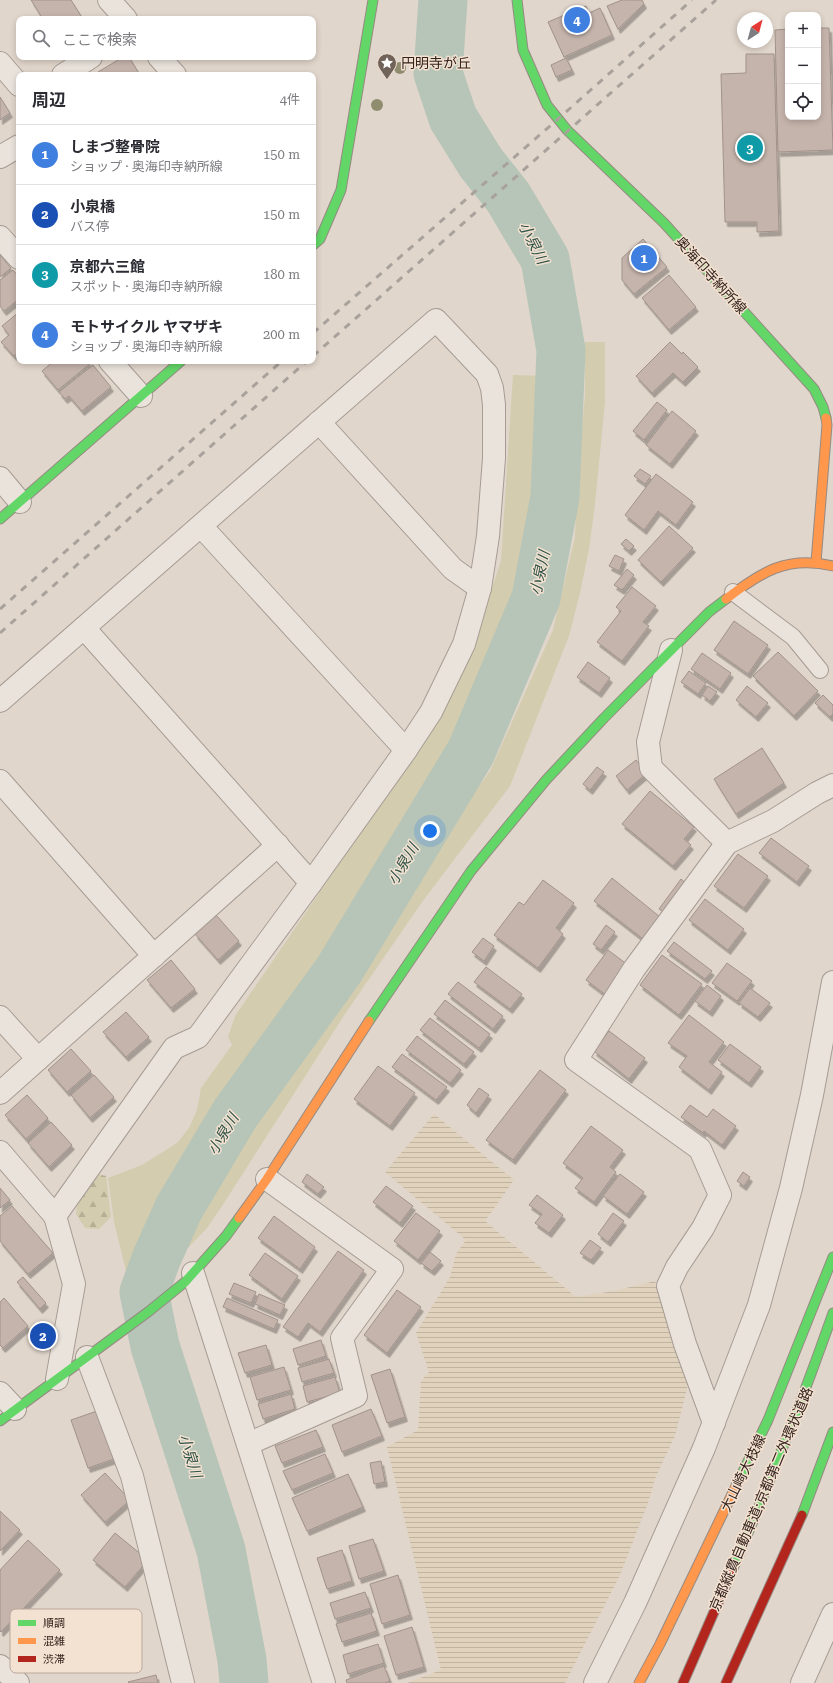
<!DOCTYPE html>
<html lang="ja">
<head>
<meta charset="utf-8">
<style>
	:root { --surface:#fff; --page:#f2f2f3; --text:#2b2b33; --muted:#7c7c81; --line:#e1e1e2; --accent:#71625a }
	body { margin:0; font-family:"Roboto Serif","Noto Sans JP",serif; background:var(--page); color:var(--text) }
	.controls { position:absolute; right:12px; top:12px; display:grid; overflow:hidden; border-radius:8px; box-shadow:0 2px 6px #0003 }
	.controls button { width:36px; height:36px; display:grid; place-items:center; padding:0; border:0; border-bottom:1px solid var(--line); background:var(--surface); color:var(--text); font:20px sans-serif }
	.compass { position:absolute; left:737px; top:12px; width:36px; height:36px; border-radius:50%; background:var(--surface); box-shadow:0 2px 6px #0003; rotate:36deg }
	.you { position:absolute; left:430px; top:831px; width:14px; height:14px; margin:-10px; border:3px solid #fff; border-radius:50%; background:#1a73e8; box-shadow:0 0 0 6px #1a73e833 }
	.badge { display:grid; place-items:center; width:26px; height:26px; border-radius:50%; background:var(--accent); color:#fff; font-size:13px; font-weight:700 }
	.pin { position:absolute; translate:-50% -50%; border:2px solid #fff; box-shadow:0 1px 4px #0006 }
	.list { margin:0; padding:0; list-style:none }
	h2 { display:flex; justify-content:space-between; align-items:center; height:52px; margin:0; padding:0 16px; font-size:17px }
	h2 small { font-size:13px; font-weight:400; color:var(--muted) }
	.list li { display:grid; grid-template-columns:26px 1fr auto; gap:12px; align-items:center; box-sizing:border-box; height:60px; padding:0 16px; border-top:1px solid var(--line) }
	.list b { display:block; font-size:15px; white-space:nowrap }
	.list p { margin:0; font-size:13px; white-space:nowrap; color:var(--muted) }
	.list em { font-size:13px; font-style:normal; color:var(--muted) }
	.icon { flex:none; width:22px; height:22px; fill:none; stroke:currentColor; stroke-width:2; stroke-linecap:round; stroke-linejoin:round }
	.map { position:relative; flex:none; width:833px; height:1683px; overflow:hidden }
	.search { position:absolute; background:var(--surface); box-shadow:0 2px 6px #0003; left:16px; top:16px; width:300px; height:44px; display:flex; align-items:center; gap:10px; box-sizing:border-box; padding:0 14px; border-radius:8px; color:var(--muted); font-size:15px }
	.panel { position:absolute; background:var(--surface); box-shadow:0 2px 6px #0003; left:16px; top:72px; width:300px; height:292px; border-radius:8px }
	.map>svg:first-child { display:block }
	.farmland { fill:url(#farmland-rules) }
	.green { fill:#d3ccae }
	.forest { fill:url(#forest-firs) }
	.lines { fill:none; stroke-linecap:round; stroke-linejoin:round }
	.river { stroke:#b6c5b8; stroke-width:49 }
	.building { fill:#c5b4ac; stroke:#a1928b; filter:url(#shadow) }
	.lane-casing { stroke:#a69c94; stroke-width:18 }
	.street-casing { stroke:#a69c94; stroke-width:24 }
	.fast-casing { stroke:#968b84; stroke-width:11 }
	.slow-casing { stroke:#968b84; stroke-width:11 }
	.jam-casing { stroke:#968b84; stroke-width:11 }
	.lane { stroke:#eae3dc; stroke-width:16 }
	.street { stroke:#eae3dc; stroke-width:22 }
	.fast { stroke:#63d668; stroke-width:9 }
	.slow { stroke:#ff974d; stroke-width:9 }
	.jam { stroke:#b3261e; stroke-width:9 }
	.rail { stroke:#a9a29c; stroke-width:3; stroke-dasharray:7 7; stroke-linecap:butt }
	.tree { fill:#908c70 }
	.labels { text-anchor:middle; stroke-width:3; stroke-linejoin:round; paint-order:stroke }
	.poi-label { font-size:14px; fill:#34231d; stroke:#f3e1d1; text-anchor:start }
	.street-label { font-size:14px; fill:#34231d; stroke:#f3e1d1 }
	.water-label { font-size:15px; font-style:italic; fill:#2e5348; stroke:#f3e1d1 }
	.key { fill:#f3e1d1; stroke:#baa89b; stroke-width:1 }
	.key-label { font-size:11px; fill:#34231d }
</style>
</head>
<body>
<div class="map">
<svg width="833" height="1683" viewBox="0 0 833 1683">
	<defs>
		<pattern id="farmland-rules" width="6" height="5" patternUnits="userSpaceOnUse"><rect width="6" height="5" fill="#e0d2bc"/><path d="M0 2.5h6" fill="none" stroke="#c1b4a1"/></pattern>
		<pattern id="forest-firs" width="22" height="20" patternUnits="userSpaceOnUse"><rect width="22" height="20" fill="#d3ccae"/><path d="M5 1l3.5 6h-7zM16 11l3.5 6h-7z" fill="#b6af95"/></pattern>
		<filter id="shadow"><feDropShadow dx="2.5" dy="4.5" stdDeviation="0" flood-color="#0004"/></filter>
	</defs>
	<rect width="100%" height="100%" fill="#e1d6cb"/>
	<path class="farmland" d="M434,1114L514,1180L485,1221L576,1297L614,1291L655,1281L690,1377L675,1436L656,1476L648,1503L620,1575L565,1683H407L441,1670L387,1447L418,1430L421,1381L429,1372L416,1333L450,1277L456,1254L466,1240L385,1172Z"/>
	<g class="green">
		<path d="M585,342H605V402L595,504L589,549L580,593L569,636L510,786L422,902L345,1014L222,1206L207,1228L188,1248L177,1233L242,1129L292,1059L390,907L490,771L553,630L575,537L578,467L585,396Z"/>
		<path d="M513,375L547,376L553,392L547,495L521,606L492,679L462,748L417,827L378,877L351,918L337,943L212,1125L162,1192L140,1240L135,1276L128,1279L114,1222L108,1178L142,1165L177,1143L189,1128L197,1110L201,1088L232,1045L228,1037L235,1016L438,719L474,642L501,561Z"/>
	</g>
	<path class="forest" d="M97,1174L106,1176L111,1217L99,1229L85,1228L76,1214L78,1199Z"/>
	<g class="lines">
		<path class="river" d="M244,1683L242,1660L221,1550L155,1346L144,1292L157,1257L179,1208L235,1114L339,970L471,752L536,598L555,497L561,350L545,259L508,197L481,163L453,118L438,73L443,0"/>
	</g>
	<g class="building">
		<path d="M31,0H71L83,19H43Z"/>
		<path d="M622,0H642L644,4L618,29L607,6Z"/>
		<path d="M586,6L589,13L600,8L612,35L564,57L548,22Z"/>
		<path d="M818,28H829L833,150L778,152L775,30L788,29V117H818Z"/>
		<path d="M746,54H774L779,231L757,232V222H725L721,74L746,73Z"/>
		<path d="M123,57H129L140,75H100L98,72Z"/>
		<path d="M566,58L572,70L556,77L551,65Z"/>
		<path d="M0,97L10,113L0,120Z"/>
		<path d="M643,239L667,267L634,294L622,280V258Z"/>
		<path d="M0,255L11,268L0,277Z"/>
		<path d="M13,270L19,277V299L4,311L0,306V280Z"/>
		<path d="M669,275L696,307L669,330L642,298Z"/>
		<path d="M19,312V352L14,356L1,342L9,335L2,326Z"/>
		<path d="M670,342L682,354L683,352L698,367L683,382L673,373L652,393L636,376Z"/>
		<path d="M54,361H90L91,363L58,390L42,371Z"/>
		<path d="M93,365L111,387L82,411L69,396L65,399L59,392Z"/>
		<path d="M657,402L667,410L644,440L633,431Z"/>
		<path d="M672,411L696,431L670,464L646,445Z"/>
		<path d="M640,469L651,476L645,484L634,476Z"/>
		<path d="M656,474L693,502L676,525L658,511L644,530L625,515Z"/>
		<path d="M669,526L693,548L661,582L638,560Z"/>
		<path d="M626,539L634,546L629,551L621,544Z"/>
		<path d="M615,555L624,559L619,571L609,566Z"/>
		<path d="M627,569L634,575L622,590L614,585Z"/>
		<path d="M632,587L656,606L643,622L649,626L622,661L597,642L621,611L616,607Z"/>
		<path d="M734,621L768,645L748,674L714,650Z"/>
		<path d="M778,652L818,691L794,716L753,676Z"/>
		<path d="M702,653L731,673L720,689L691,669Z"/>
		<path d="M588,662L610,678L599,693L577,677Z"/>
		<path d="M689,671L706,683L698,694L681,682Z"/>
		<path d="M708,686L717,692L710,701L702,695Z"/>
		<path d="M747,686L768,703L756,717L736,700Z"/>
		<path d="M823,695L833,705V714L830,717L815,703Z"/>
		<path d="M762,748L784,783L736,814L714,779Z"/>
		<path d="M636,760L647,773L627,790L616,776Z"/>
		<path d="M597,767L604,772L590,790L583,784Z"/>
		<path d="M650,791L694,827L684,839L691,845L673,866L622,824Z"/>
		<path d="M771,838L809,866L797,882L759,853Z"/>
		<path d="M738,854L768,876L744,908L714,886Z"/>
		<path d="M612,878L660,917L643,939L594,901Z"/>
		<path d="M681,879L691,888L669,916L659,909Z"/>
		<path d="M543,880L574,903L556,928L563,934L538,968L494,935L519,902L524,905Z"/>
		<path d="M705,899L744,929L728,950L689,920Z"/>
		<path d="M216,915L239,941L218,960L195,934Z"/>
		<path d="M606,925L615,932L601,950L593,944Z"/>
		<path d="M483,938L494,946L484,961L472,952Z"/>
		<path d="M674,942L712,971L705,979L667,951Z"/>
		<path d="M608,950L628,965L606,995L586,980Z"/>
		<path d="M662,955L702,984L679,1015L640,985Z"/>
		<path d="M171,960L195,989L171,1008L147,980Z"/>
		<path d="M727,963L752,981L737,1001L712,983Z"/>
		<path d="M486,967L522,994L510,1009L474,982Z"/>
		<path d="M458,982L503,1016L493,1029L448,994Z"/>
		<path d="M707,985L721,996L710,1012L695,1001Z"/>
		<path d="M750,988L770,1003L758,1017L739,1003Z"/>
		<path d="M445,1000L490,1034L479,1048L434,1014Z"/>
		<path d="M126,1012L149,1037L126,1057L103,1032Z"/>
		<path d="M689,1015L724,1042L709,1062L722,1072L709,1090L679,1067L687,1056L668,1043Z"/>
		<path d="M430,1018L474,1052L464,1064L420,1030Z"/>
		<path d="M609,1031L645,1058L629,1079L594,1051Z"/>
		<path d="M417,1036L461,1070L450,1083L406,1050Z"/>
		<path d="M730,1044L761,1067L749,1083L718,1060Z"/>
		<path d="M71,1049L91,1071L67,1092L48,1070Z"/>
		<path d="M402,1054L447,1087L436,1100L392,1067Z"/>
		<path d="M378,1066L415,1093L390,1126L354,1099Z"/>
		<path d="M540,1070L566,1090L513,1160L486,1140Z"/>
		<path d="M94,1075L114,1097L90,1118L71,1095Z"/>
		<path d="M479,1088L489,1095L476,1113L467,1105Z"/>
		<path d="M27,1095L48,1118L26,1139L5,1115Z"/>
		<path d="M690,1105L707,1117L713,1109L736,1126L722,1145L704,1131L703,1133L681,1117Z"/>
		<path d="M51,1122L72,1145L49,1167L28,1143Z"/>
		<path d="M591,1126L623,1150L610,1167L616,1172L594,1202L575,1188L583,1178L563,1163Z"/>
		<path d="M743,1172L750,1177L744,1186L737,1181Z"/>
		<path d="M307,1174L324,1187L318,1194L302,1182Z"/>
		<path d="M620,1174L644,1192L627,1214L603,1196Z"/>
		<path d="M386,1186L413,1206L400,1223L373,1202Z"/>
		<path d="M0,1188L10,1200L0,1208Z"/>
		<path d="M537,1195L563,1215L549,1233L535,1223L542,1214L529,1205Z"/>
		<path d="M12,1206L53,1253L28,1274L0,1241V1216Z"/>
		<path d="M416,1213L440,1231L418,1260L394,1241Z"/>
		<path d="M613,1213L624,1221L608,1242L598,1234Z"/>
		<path d="M274,1216L315,1247L300,1269L258,1238Z"/>
		<path d="M590,1240L601,1248L591,1260L580,1253Z"/>
		<path d="M338,1251L364,1270L320,1332L308,1323L298,1337L283,1327Z"/>
		<path d="M430,1252L441,1261L432,1271L421,1263Z"/>
		<path d="M265,1253L298,1276L282,1299L249,1275Z"/>
		<path d="M23,1277L46,1303L40,1309L17,1282Z"/>
		<path d="M234,1283L256,1292L251,1303L229,1294Z"/>
		<path d="M397,1290L421,1307L387,1353L364,1335Z"/>
		<path d="M259,1294L285,1305L280,1315L255,1304Z"/>
		<path d="M4,1298L28,1326L3,1348L0,1345V1302Z"/>
		<path d="M227,1298L278,1320L274,1329L223,1307Z"/>
		<path d="M321,1340L326,1356L298,1365L293,1349Z"/>
		<path d="M266,1345L272,1365L245,1373L238,1353Z"/>
		<path d="M329,1359L334,1373L302,1382L298,1368Z"/>
		<path d="M284,1367L291,1390L257,1400L250,1377Z"/>
		<path d="M390,1369L405,1417L387,1423L371,1375Z"/>
		<path d="M335,1377L340,1393L307,1402L303,1386Z"/>
		<path d="M291,1394L295,1409L263,1419L258,1404Z"/>
		<path d="M371,1409L382,1436L342,1452L332,1425Z"/>
		<path d="M100,1410L117,1458L88,1468L71,1420Z"/>
		<path d="M316,1430L323,1447L282,1463L275,1446Z"/>
		<path d="M325,1454L333,1473L292,1490L283,1471Z"/>
		<path d="M381,1461L385,1482L374,1484L370,1463Z"/>
		<path d="M105,1473L130,1500L105,1522L81,1495Z"/>
		<path d="M348,1474L363,1507L307,1531L292,1498Z"/>
		<path d="M0,1511L20,1530L0,1551Z"/>
		<path d="M115,1533L148,1560L125,1587L93,1560Z"/>
		<path d="M373,1539L384,1571L359,1579L349,1546Z"/>
		<path d="M28,1540L60,1570L1,1632L0,1631V1570Z"/>
		<path d="M342,1550L352,1581L327,1589L317,1558Z"/>
		<path d="M398,1575L410,1615L382,1624L370,1584Z"/>
		<path d="M365,1592L371,1608L335,1619L330,1603Z"/>
		<path d="M371,1613L377,1631L342,1642L336,1624Z"/>
		<path d="M412,1627L424,1667L396,1675L384,1636Z"/>
		<path d="M378,1644L384,1663L348,1674L343,1655Z"/>
		<path d="M384,1666L390,1681L385,1683H347L346,1680Z"/>
		<path d="M156,1675L158,1683H129L128,1682Z"/>
	</g>
	<g class="lines">
		<g class="lane-casing">
			<path id="lane" d="M733,592L793,637L820,670"/>
		</g>
		<g class="street-casing">
			<g id="street">
				<path d="M109,0L126,19"/>
				<path d="M159,57L175,75"/>
				<path d="M0,63L19,85"/>
				<path d="M63,75L91,57"/>
				<path d="M0,157L19,146"/>
				<path d="M0,237L19,258"/>
				<path d="M110,361L141,396"/>
				<path d="M319,422L453,569L480,588"/>
				<path d="M0,478L20,502"/>
				<path d="M201,526L406,750"/>
				<path d="M84,628L311,883"/>
				<path d="M671,650L648,742L651,768L727,843"/>
				<path d="M0,701L436,320L487,374L492,388L494,405V458L488,536L480,588L464,644L431,712L406,750L311,883L198,1037L174,1048L55,1216L74,1284L57,1379"/>
				<path d="M0,781L154,956"/>
				<path d="M0,1017L38,1059"/>
				<path d="M0,1093L278,845"/>
				<path d="M0,1152L55,1216"/>
				<path d="M193,1273L324,1683"/>
				<path d="M87,1357L132,1476L183,1683"/>
				<path d="M0,1393L15,1409"/>
				<path d="M714,1423L685,1344L668,1286L677,1267L703,1228L720,1195L700,1149L576,1060L634,969L727,843L773,821L817,793L833,785"/>
				<path d="M248,1444L356,1396L342,1338L392,1269L267,1179"/>
				<path d="M0,1666L18,1683"/>
				<path d="M595,1683L635,1603L704,1448L759,1305L791,1188L812,1095L833,982"/>
				<path d="M802,1683L833,1614"/>
			</g>
		</g>
		<g class="fast-casing">
			<g id="fast">
				<path d="M517,0L523,50L547,105L567,130L664,223L814,389L823,407L826,418"/>
				<path d="M313,245L320,239L341,190L373,0"/>
				<path d="M0,519L181,361"/>
				<path d="M369,1021L471,871L546,780L604,718L709,612L726,599"/>
				<path d="M0,1421L148,1312L185,1282L226,1236L239,1218"/>
				<path d="M737,1484L768,1420L833,1257"/>
				<path d="M802,1515L833,1432"/>
				<path d="M731,1573C768,1487 802,1401 833,1313"/>
			</g>
		</g>
		<g class="slow-casing">
			<g id="slow">
				<path d="M816,562L827,425L826,418"/>
				<path d="M726,599C761,572 787,555 833,566"/>
				<path d="M239,1218L267,1179L369,1021"/>
				<path d="M639,1683L660,1644L737,1484"/>
			</g>
		</g>
		<g class="jam-casing">
			<g id="jam">
				<path d="M683,1683L731,1573"/>
				<path d="M726,1683L802,1515"/>
			</g>
		</g>
		<use href="#lane" class="lane"/>
		<use href="#street" class="street"/>
		<use href="#fast" class="fast"/>
		<use href="#slow" class="slow"/>
		<use href="#jam" class="jam"/>
		<g class="rail">
			<path d="M313,333L558,119L692,0"/>
			<path d="M313,356L716,0"/>
			<path d="M0,609L282,361"/>
			<path d="M0,633L307,361"/>
		</g>
	</g>
	<g class="tree">
		<circle cx="400" cy="68" r="6"/>
		<circle cx="377" cy="105" r="6"/>
	</g>
	<defs>
		<g id="sight-pin" transform="scale(1)"><path d="M0 17L-7.5 6A9.5 9.5 0 1 1 7.5 6Z" fill="#71625a" stroke="#f3e1d1"/><path d="M0-6L1.8-2.2L6-1.7L2.9 1.2L3.7 5.4L0 3.3L-3.7 5.4L-2.9 1.2L-6-1.7L-1.8-2.2Z" fill="#fff"/></g>
	</defs>
	<g fill-rule="evenodd">
		<use href="#sight-pin" x="387" y="63"/>
	</g>
	<g class="labels">
		<g class="poi-label">
			<text x="401" y="68">円明寺が丘</text>
		</g>
		<g class="street-label">
			<text transform="translate(711 275) rotate(48)" y="5">奥海印寺納所線</text>
			<text transform="translate(743 1473) rotate(-64)" y="5">大山崎大枝線</text>
			<text transform="translate(761 1499) rotate(-67)" y="5">京都縦貫自動車道;京都第二外環状道路</text>
		</g>
		<g class="water-label">
			<text transform="translate(533 243) rotate(63)" y="5">小泉川</text>
			<text transform="translate(540 573) rotate(-78)" y="5">小泉川</text>
			<text transform="translate(403 864) rotate(-59)" y="5">小泉川</text>
			<text transform="translate(223 1134) rotate(-59)" y="5">小泉川</text>
			<text transform="translate(190 1456) rotate(72)" y="5">小泉川</text>
		</g>
	</g>
	<rect x="10" y="1609" width="132" height="64" rx="6" class="key"/>
	<rect x="18" y="1620" width="18" height="6" fill="#63d668"/>
	<rect x="18" y="1638" width="18" height="6" fill="#ff974d"/>
	<rect x="18" y="1656" width="18" height="6" fill="#b3261e"/>
	<g class="key-label">
		<text x="43" y="1627">順調</text>
		<text x="43" y="1645">混雑</text>
		<text x="43" y="1663">渋滞</text>
	</g>
</svg>
<div class="controls">
<button>+</button>
<button>−</button>
<button><svg class="icon" aria-label="locate" viewBox="0 0 24 24"><circle cx="12" cy="12" r="6"/><path d="M12 2v4M12 18v4M2 12h4M18 12h4"/></svg></button>
</div>
<svg class="compass" viewBox="-18 -18 36 36"><path d="M0-13l5 13h-10z" fill="#e53935"/><path d="M0 13l5-13h-10z" fill="#7c7c81"/></svg>
<div class="you"></div>
<div class="pin badge" style="left:644px;top:258px;background:#3f7fe0">1</div>
<div class="pin badge" style="left:43px;top:1336px;background:#1a4fb4">2</div>
<div class="pin badge" style="left:750px;top:148px;background:#0f9aa8">3</div>
<div class="pin badge" style="left:577px;top:20px;background:#3f7fe0">4</div>
<div class="search"><svg class="icon" aria-label="search" viewBox="0 0 24 24"><circle cx="10" cy="10" r="6"/><path d="M15 15l6 6"/></svg>ここで検索</div>
<section class="panel">
<h2>周辺<small>4件</small></h2>
<ul class="list">
<li><span class="badge" style="background:#3f7fe0">1</span><div><b>しまづ整骨院</b><p>ショップ · 奥海印寺納所線</p></div><em>150 m</em></li>
<li><span class="badge" style="background:#1a4fb4">2</span><div><b>小泉橋</b><p>バス停</p></div><em>150 m</em></li>
<li><span class="badge" style="background:#0f9aa8">3</span><div><b>京都六三館</b><p>スポット · 奥海印寺納所線</p></div><em>180 m</em></li>
<li><span class="badge" style="background:#3f7fe0">4</span><div><b>モトサイクル ヤマザキ</b><p>ショップ · 奥海印寺納所線</p></div><em>200 m</em></li>
</ul>
</section>
</div>
</body>
</html>
